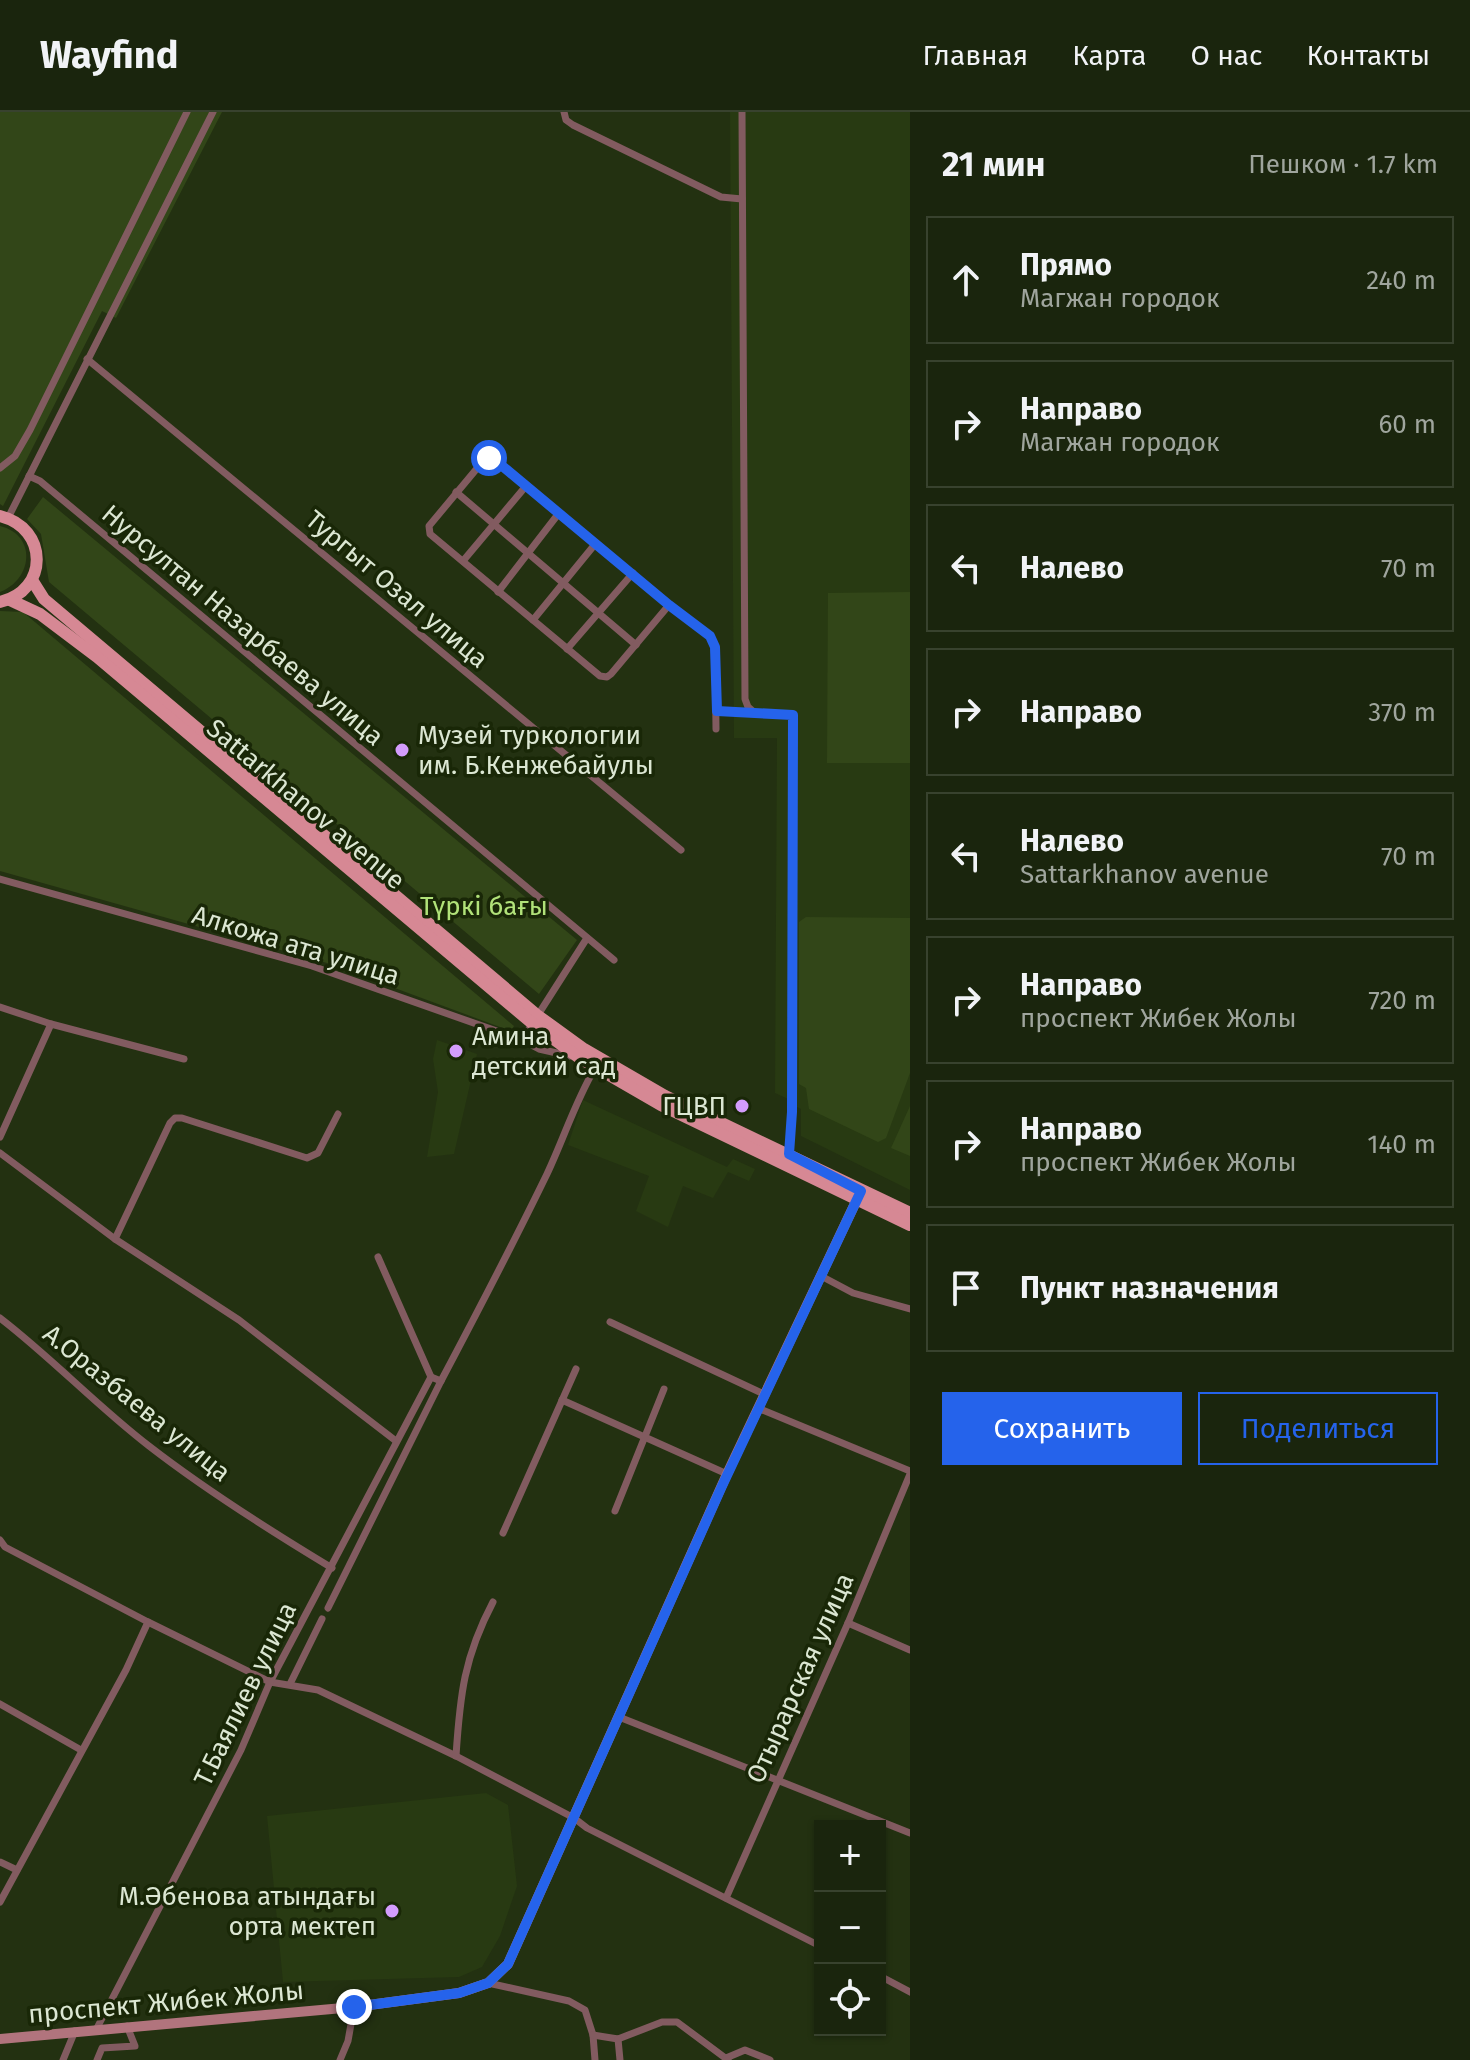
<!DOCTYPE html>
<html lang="ru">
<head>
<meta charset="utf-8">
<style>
	:root { --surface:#1a250d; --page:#27311b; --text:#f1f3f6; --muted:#9fa59d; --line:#38422e; --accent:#2563eb }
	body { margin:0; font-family:"Fira Sans",sans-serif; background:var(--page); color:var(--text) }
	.controls { position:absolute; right:24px; bottom:24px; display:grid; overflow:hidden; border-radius:0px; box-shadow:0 2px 6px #0004 }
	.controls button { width:72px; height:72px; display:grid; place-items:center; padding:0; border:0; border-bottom:2px solid var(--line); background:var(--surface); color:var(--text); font:40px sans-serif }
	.stop { position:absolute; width:24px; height:24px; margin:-18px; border:6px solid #2563eb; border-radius:50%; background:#fff }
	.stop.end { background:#2563eb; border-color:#fff; box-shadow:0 2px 8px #0008 }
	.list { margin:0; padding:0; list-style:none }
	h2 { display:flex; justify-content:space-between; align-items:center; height:104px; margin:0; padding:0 32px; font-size:34px }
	h2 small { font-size:26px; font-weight:400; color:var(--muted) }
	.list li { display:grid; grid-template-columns:52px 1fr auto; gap:24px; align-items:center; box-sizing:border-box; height:128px; margin:0 16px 16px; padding:0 16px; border:2px solid var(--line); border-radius:0px }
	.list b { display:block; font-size:30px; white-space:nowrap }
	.list p { margin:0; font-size:26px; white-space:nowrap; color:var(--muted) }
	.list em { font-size:26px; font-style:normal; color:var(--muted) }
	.actions { display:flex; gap:16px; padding:24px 32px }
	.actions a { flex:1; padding:18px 0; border:2px solid var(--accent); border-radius:0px; text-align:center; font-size:28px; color:var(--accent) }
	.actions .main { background:var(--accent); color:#fff }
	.icon { flex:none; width:44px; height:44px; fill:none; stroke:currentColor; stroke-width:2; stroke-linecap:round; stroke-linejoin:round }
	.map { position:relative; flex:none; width:910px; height:1948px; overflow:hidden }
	header { display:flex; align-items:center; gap:48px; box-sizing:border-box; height:112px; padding:0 40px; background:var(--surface); border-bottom:2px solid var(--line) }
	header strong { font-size:38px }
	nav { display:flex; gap:44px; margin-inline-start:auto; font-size:28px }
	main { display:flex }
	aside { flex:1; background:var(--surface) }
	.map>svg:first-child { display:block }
	.built { fill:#283a12 }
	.green { fill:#324618 }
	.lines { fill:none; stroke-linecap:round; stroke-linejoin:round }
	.street { stroke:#825b60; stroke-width:7 }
	.secondary { stroke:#b1747d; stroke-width:10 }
	.primary { stroke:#d68894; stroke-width:12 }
	.route { stroke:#2563eb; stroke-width:10 }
	.poi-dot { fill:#d39cfc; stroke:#192707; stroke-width:3 }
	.labels { text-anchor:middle; stroke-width:7; stroke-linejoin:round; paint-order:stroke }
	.street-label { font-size:26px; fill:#dce7d3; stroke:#192707 }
	.poi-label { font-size:26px; fill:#dce7d3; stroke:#192707; text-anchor:start }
	.park-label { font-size:26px; fill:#b1e279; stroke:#192707 }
</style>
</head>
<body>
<header>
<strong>Wayfind</strong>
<nav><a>Главная</a><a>Карта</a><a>О нас</a><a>Контакты</a></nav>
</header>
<main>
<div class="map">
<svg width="910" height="1948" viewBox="0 0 910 1948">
	<rect width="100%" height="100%" fill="#233111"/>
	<g class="built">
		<path d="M730,0H910V1078L801,1024V997L797,995V991L775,981L777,626H734Z"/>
		<path d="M437,928L477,942L454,1042L427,1045L438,980L433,947Z"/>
		<path d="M583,988L727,1055L733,1047L755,1057L749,1069L728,1060L713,1086L683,1074L668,1115L636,1099L649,1064L568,1033Z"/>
		<path d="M486,1681L508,1693L517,1774L500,1824L482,1855L459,1865L283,1870L267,1704Z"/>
	</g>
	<g class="green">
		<path d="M0,0H222L116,206L102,199L3,394L0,392Z"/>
		<path d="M43,385L577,828L539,882L49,470L41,422L27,407Z"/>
		<path d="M0,414C37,423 33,467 0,480Z"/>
		<path d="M910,480V651H827L828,481Z"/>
		<path d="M0,499L23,500L514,914L511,919L327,851L0,759Z"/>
		<path d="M806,805L910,806V961L886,1026L878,1030L809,997L806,976L799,972V810Z"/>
		<path d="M910,994V1044L891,1036Z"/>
	</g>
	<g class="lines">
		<g class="street">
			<path d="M564,0L566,8L573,13L721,85L742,87"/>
			<path d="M742,0L745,587L748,595L756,602"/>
			<path d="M87,247L681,738"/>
			<path d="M0,356L15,344L30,318L187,0"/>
			<path d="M29,364L40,369L614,848"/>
			<path d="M456,380L636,533"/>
			<path d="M8,406L213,0"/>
			<path d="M463,449L526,374"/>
			<path d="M498,480L559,401"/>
			<path d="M669,493L611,562L607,565L600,564L430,422L429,414L484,348H495L669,493L710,524L715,535L716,617"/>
			<path d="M533,508L596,431"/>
			<path d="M567,537L633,461"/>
			<path d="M717,599L793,603L792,1000L789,1042"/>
			<path d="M0,767L312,854L522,928L539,937L570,944"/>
			<path d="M0,895L51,912L184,947"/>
			<path d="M522,928L587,826"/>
			<path d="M0,1025L51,912"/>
			<path d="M0,1041L115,1127L239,1208L396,1329"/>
			<path d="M115,1127L170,1011L175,1006H182L307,1046L318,1041L338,1002"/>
			<path d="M378,1145L431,1265"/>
			<path d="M821,1164L853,1181L910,1197"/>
			<path d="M0,1206C52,1246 97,1294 149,1334C207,1379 269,1418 332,1456"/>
			<path d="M610,1210L766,1283"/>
			<path d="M562,1288L727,1362"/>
			<path d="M760,1297L910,1359"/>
			<path d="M615,1399L664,1277"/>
			<path d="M503,1421L576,1257"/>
			<path d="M0,1428L5,1435L148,1510L270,1570L318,1578L456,1644L574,1706L587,1716L820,1834"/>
			<path d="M328,1496L441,1269"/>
			<path d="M848,1511L910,1538"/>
			<path d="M290,1572L322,1507"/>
			<path d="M0,1592L81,1638"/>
			<path d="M619,1605L910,1721"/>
			<path d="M456,1644C460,1583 464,1545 493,1490"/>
			<path d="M0,1750L17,1758"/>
			<path d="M726,1786L848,1511L910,1362"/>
			<path d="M0,1790L126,1558L148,1510"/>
			<path d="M880,1864L910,1880"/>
			<path d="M488,1871L569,1889L585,1898L593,1923L595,1948"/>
			<path d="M97,1916L241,1638L270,1570L431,1265L441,1269C477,1201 513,1132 547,1062C564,1026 575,990 595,956"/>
			<path d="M593,1923L618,1927L662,1910H677L728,1948"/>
			<path d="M618,1927L620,1948"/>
			<path d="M726,1946L745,1938L770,1948"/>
			<path d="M63,1948L75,1919"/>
			<path d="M97,1948L102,1936L135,1934L127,1914"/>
			<path d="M340,1948L348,1929L354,1895"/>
		</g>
		<path class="secondary" d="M0,1927L354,1895L459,1881L488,1871L508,1852L727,1362L860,1081"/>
		<g class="primary">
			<path d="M0,404C49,416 49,479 0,490"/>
			<path d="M32,468L44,487L537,903L584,937L665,984L910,1101"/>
			<path d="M10,488L40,502L97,545L533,912L578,945L661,993L910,1113"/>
		</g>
	</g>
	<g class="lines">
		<path class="route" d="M354,1895L459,1881L488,1871L508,1852L722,1374L861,1079L789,1042L792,1000L793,603L717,599L715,535L710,524L669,493L495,348L489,346"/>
	</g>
	<g class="poi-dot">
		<circle cx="402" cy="638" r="8"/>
		<circle cx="456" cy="939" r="8"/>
		<circle cx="742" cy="994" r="8"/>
		<circle cx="392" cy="1799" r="8"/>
	</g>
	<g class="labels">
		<g class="street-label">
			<text transform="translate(397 477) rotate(40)" y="9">Тургыт Озал улица</text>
			<text transform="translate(243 513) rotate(40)" y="9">Нурсултан Назарбаева улица</text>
			<text transform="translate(306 692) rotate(40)" y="9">Sattarkhanov avenue</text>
			<text transform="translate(296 833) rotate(17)" y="9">Алкожа ата улица</text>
			<text transform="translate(137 1291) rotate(39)" y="9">А.Оразбаева улица</text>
			<text transform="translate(800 1566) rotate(-66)" y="9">Отырарская улица</text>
			<text transform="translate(245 1582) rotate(-64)" y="9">Т.Баялиев улица</text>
			<text transform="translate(166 1890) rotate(-5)" y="9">проспект Жибек Жолы</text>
		</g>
		<g class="poi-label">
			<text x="418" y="632">Музей туркологии<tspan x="418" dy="30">им. Б.Кенжебайулы</tspan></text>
			<text x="472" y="933">Амина<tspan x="472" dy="30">детский сад</tspan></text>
			<text x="726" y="1003" text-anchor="end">ГЦВП</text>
			<text x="376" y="1793" text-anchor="end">М.Әбенова атындағы<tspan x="376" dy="30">орта мектеп</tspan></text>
		</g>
		<g class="park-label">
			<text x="484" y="803">Түркі бағы</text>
		</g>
	</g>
</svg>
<div class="controls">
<button>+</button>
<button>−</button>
<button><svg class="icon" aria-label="locate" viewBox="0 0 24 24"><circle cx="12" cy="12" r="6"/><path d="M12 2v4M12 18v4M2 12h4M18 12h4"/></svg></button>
</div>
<div class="stop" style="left:489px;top:346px"></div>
<div class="stop end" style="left:354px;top:1895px"></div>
</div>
<aside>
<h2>21 мин<small>Пешком · 1.7 km</small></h2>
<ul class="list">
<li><svg class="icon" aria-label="ahead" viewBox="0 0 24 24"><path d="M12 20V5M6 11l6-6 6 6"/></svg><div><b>Прямо</b><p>Магжан городок</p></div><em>240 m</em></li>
<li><svg class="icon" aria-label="right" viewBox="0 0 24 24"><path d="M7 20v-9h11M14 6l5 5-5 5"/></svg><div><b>Направо</b><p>Магжан городок</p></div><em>60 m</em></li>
<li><svg class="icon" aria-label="left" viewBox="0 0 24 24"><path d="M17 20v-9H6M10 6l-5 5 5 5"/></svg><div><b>Налево</b></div><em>70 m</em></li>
<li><svg class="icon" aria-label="right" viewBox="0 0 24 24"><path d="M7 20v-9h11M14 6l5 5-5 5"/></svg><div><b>Направо</b></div><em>370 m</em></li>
<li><svg class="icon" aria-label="left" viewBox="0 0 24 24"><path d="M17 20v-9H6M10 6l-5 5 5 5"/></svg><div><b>Налево</b><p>Sattarkhanov avenue</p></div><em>70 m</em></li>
<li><svg class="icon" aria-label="right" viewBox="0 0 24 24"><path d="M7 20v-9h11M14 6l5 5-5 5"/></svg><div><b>Направо</b><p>проспект Жибек Жолы</p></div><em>720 m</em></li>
<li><svg class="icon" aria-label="right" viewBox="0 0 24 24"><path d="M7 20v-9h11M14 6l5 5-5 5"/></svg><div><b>Направо</b><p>проспект Жибек Жолы</p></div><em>140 m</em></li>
<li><svg class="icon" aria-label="arrive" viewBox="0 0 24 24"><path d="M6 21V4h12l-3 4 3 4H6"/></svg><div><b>Пункт назначения</b></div></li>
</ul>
<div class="actions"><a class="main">Сохранить</a><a>Поделиться</a></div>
</aside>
</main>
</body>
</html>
